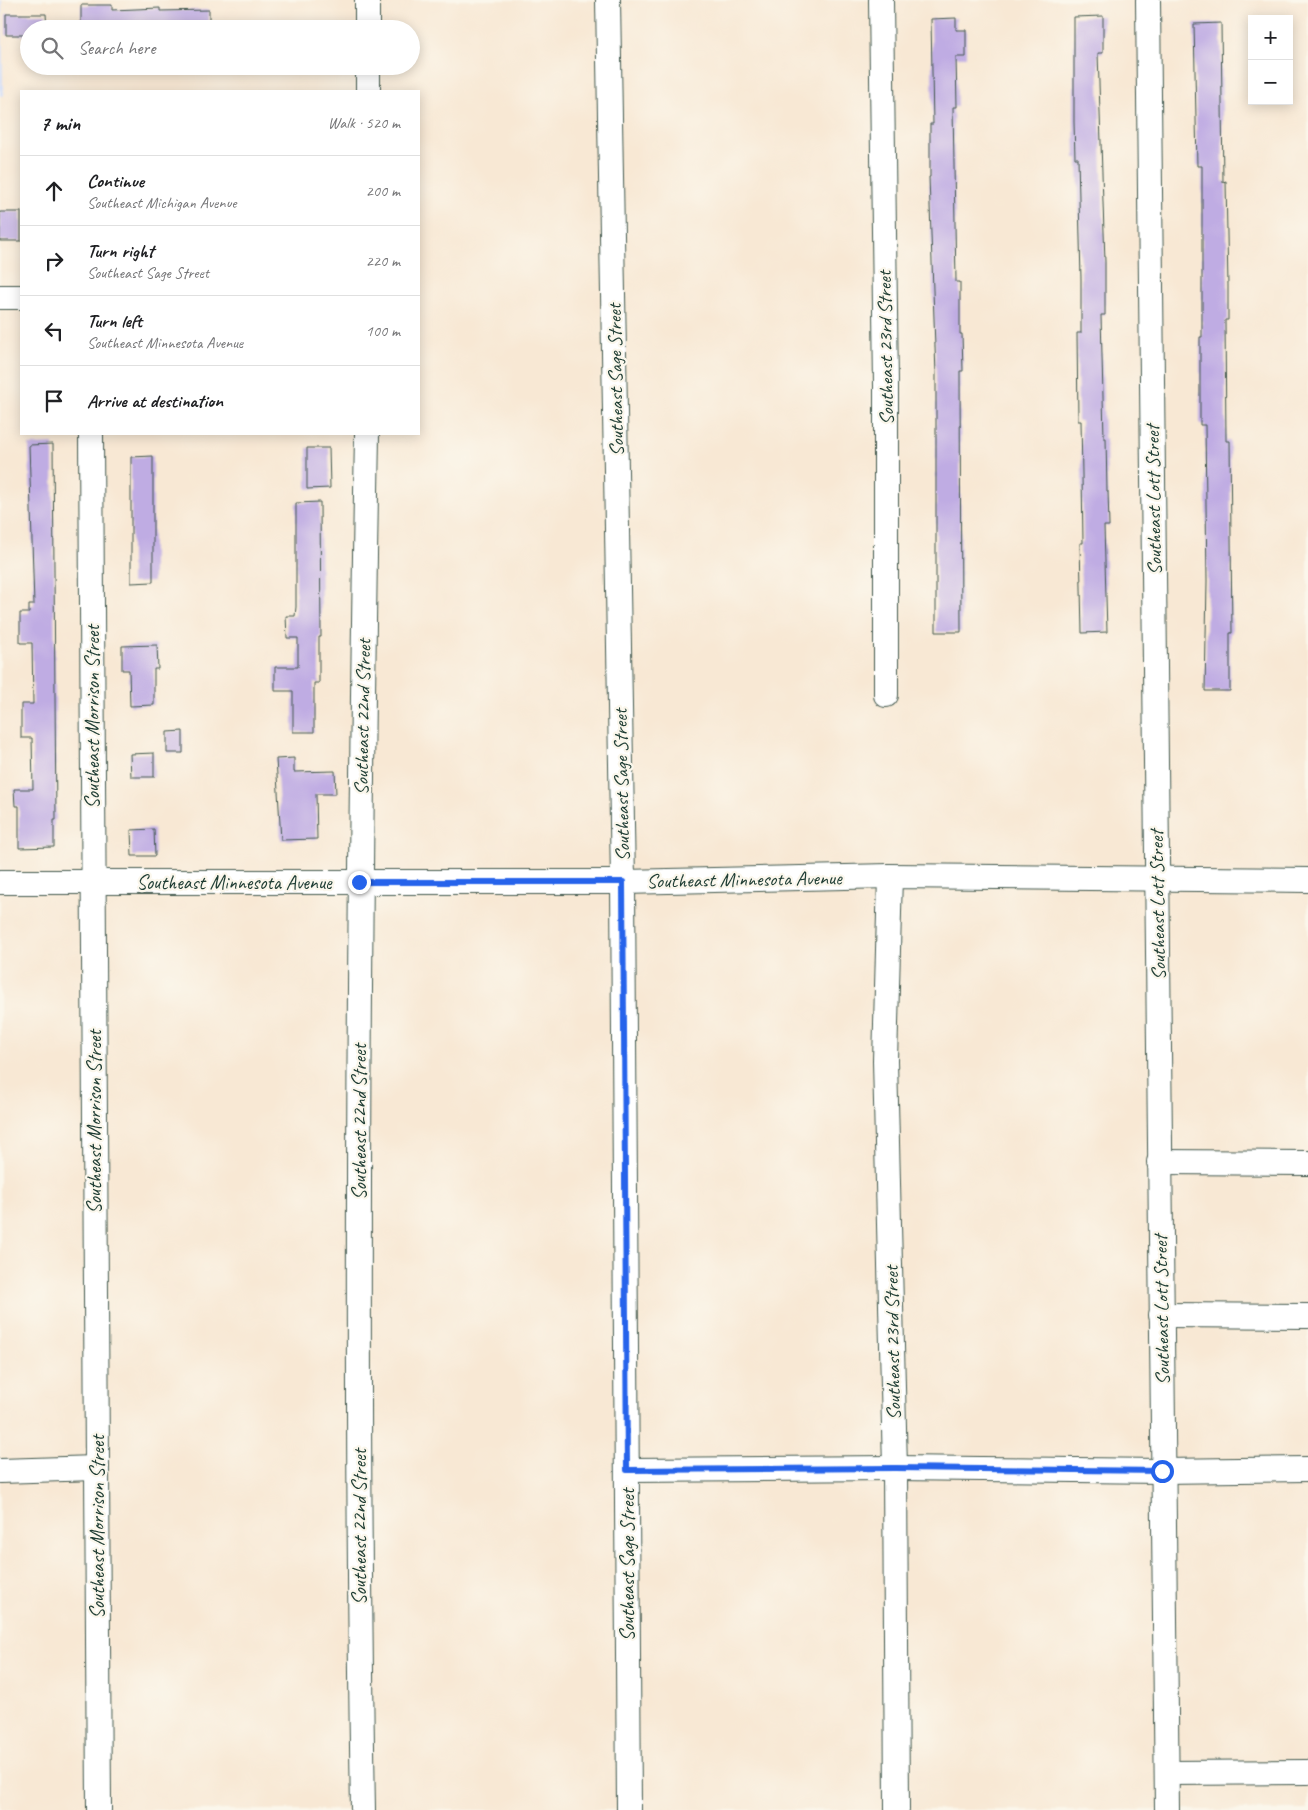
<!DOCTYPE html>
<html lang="en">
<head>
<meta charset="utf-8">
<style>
	:root { --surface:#fff; --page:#f2f2f2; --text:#202124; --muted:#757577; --line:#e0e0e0 }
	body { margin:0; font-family:Caveat,sans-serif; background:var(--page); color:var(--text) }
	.controls { position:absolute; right:15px; top:15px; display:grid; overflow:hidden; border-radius:0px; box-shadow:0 2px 12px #0003 }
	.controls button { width:45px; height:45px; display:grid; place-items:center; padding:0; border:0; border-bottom:1px solid var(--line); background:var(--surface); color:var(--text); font:25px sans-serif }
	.stop { position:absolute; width:15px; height:15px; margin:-11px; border:4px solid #2563eb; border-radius:50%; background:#fff }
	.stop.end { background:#2563eb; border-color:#fff; box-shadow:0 1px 5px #0008 }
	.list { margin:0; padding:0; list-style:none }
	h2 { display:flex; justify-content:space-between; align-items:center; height:65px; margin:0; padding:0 20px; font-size:21px }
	h2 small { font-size:16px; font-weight:400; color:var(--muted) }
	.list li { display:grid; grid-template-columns:32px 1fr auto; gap:15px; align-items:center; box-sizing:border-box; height:70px; padding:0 20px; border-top:1px solid var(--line) }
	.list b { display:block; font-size:19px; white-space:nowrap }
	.list p { margin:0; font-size:16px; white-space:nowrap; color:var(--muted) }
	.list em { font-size:16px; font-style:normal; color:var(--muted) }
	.icon { flex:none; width:28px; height:28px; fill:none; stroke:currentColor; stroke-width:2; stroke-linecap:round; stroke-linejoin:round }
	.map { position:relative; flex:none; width:1308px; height:1810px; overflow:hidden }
	.search { position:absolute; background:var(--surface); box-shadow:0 2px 12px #0003; left:20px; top:20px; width:400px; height:55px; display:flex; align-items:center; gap:12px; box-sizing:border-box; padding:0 18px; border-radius:28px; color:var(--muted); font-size:19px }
	.panel { position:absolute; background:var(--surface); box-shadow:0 2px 12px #0003; left:20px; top:90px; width:400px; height:345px; border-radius:0px }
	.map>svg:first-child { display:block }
	.built { fill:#cddbfa }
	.building { fill:#bface3 }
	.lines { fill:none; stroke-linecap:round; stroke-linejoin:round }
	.minor-casing { stroke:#40574c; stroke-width:26 }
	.minor { stroke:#fff; stroke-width:24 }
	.route { stroke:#2563eb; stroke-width:6 }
	.labels { text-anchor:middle; stroke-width:4.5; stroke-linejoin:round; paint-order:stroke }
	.street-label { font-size:20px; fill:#1f3d34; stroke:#fbf7ec }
</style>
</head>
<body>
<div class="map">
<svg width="1308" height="1810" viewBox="0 0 1308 1810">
	<rect width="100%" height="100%" fill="#fbf7ec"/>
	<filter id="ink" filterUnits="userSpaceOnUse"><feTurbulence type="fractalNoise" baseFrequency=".02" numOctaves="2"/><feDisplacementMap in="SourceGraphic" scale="10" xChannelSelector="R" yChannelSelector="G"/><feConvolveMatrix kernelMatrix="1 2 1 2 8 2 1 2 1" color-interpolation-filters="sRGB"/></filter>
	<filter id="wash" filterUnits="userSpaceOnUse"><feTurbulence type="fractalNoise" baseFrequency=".0096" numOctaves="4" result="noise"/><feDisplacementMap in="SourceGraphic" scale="20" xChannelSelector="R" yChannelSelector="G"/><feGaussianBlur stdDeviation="1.12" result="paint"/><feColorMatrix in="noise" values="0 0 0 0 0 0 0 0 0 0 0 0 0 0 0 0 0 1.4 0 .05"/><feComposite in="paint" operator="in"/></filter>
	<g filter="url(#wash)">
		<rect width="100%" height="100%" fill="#f8e8d4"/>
		<path class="built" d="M0,0H2L3,96H0Z"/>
		<g id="blocks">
			<g class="building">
				<path d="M81,5H112V10L160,8V11L209,10V29H81Z"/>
				<path d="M6,14H46L47,29H29V35H6Z"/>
				<path d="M1103,16V53H1098L1105,262V315H1101L1104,438H1106L1107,491H1108L1109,526H1104L1107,632L1082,633L1080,543H1083L1082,474L1081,421H1078L1077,333H1081V279L1078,158H1075L1074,122V17Z"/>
				<path d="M956,18V30H966V57H956L957,107H953L956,282H960V334H962L963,371H960L961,632H936V375L929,177H930V124H933L931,19Z"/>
				<path d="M1221,23L1223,182L1226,181L1228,286V320H1225L1226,441H1230L1232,633H1230V691H1205L1207,581L1205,425H1200V337H1202V166H1197L1194,24Z"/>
				<rect x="0" y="212" width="21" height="29"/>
				<path d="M53,444L56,820H54V847L19,848V806H15L14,789H33L32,738H21V704H33L32,643H20V613H29V605H34L29,445Z"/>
				<path d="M307,448H329L330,488L307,489Z"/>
				<path d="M153,456V582L131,583V457Z"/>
				<path d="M320,502L321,637H319V683H314V732H293V691H275V667H298V638H287L286,616H295L296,607V503Z"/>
				<path d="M157,645L158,669H154V705L130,706L129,670H122V646Z"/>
				<path d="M183,731V753H167V732Z"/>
				<path d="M154,753V777H131L130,754Z"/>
				<path d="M294,758V772L335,771L336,794H316L317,839L281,840L276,759Z"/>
				<path d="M154,829L155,856H132L131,830Z"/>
			</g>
		</g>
	</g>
	<g filter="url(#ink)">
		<use href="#blocks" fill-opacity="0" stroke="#40574c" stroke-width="1"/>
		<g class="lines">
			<g class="minor-casing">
				<g id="minor">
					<path d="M367,0V29"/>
					<path d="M608,0L623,882L629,1810"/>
					<path d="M881,0L886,386V695"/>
					<path d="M1148,0L1167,1810"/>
					<path d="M368,66V91"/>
					<path d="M0,297H21"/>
					<path d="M91,434L99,1810"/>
					<path d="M890,876L885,1061L895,1468L897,1810"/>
					<path d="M0,882H623L890,876L1308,880"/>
					<path d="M1159,1162L1308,1163"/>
					<path d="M1161,1315L1308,1316"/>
					<path d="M627,1470L895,1468L1162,1471L1308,1469"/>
					<path d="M0,1471L96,1468"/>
					<path d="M1167,1773L1308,1772"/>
					<path d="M363,1810C355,1351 359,893 367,434"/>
				</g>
			</g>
			<use href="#minor" class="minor"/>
		</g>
	</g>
	<g class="lines" filter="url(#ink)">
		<path class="route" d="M359,882H623L627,1470L895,1468L1162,1471"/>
	</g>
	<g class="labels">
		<g class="street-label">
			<text transform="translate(885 348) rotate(-91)" y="7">Southeast 23rd Street</text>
			<text transform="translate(615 380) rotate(-91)" y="7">Southeast Sage Street</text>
			<text transform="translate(1153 500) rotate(-91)" y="7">Southeast Lott Street</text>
			<text transform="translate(92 717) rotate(-90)" y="7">Southeast Morrison Street</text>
			<text transform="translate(362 717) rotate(-89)" y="7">Southeast 22nd Street</text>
			<text transform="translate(621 785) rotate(-91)" y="7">Southeast Sage Street</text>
			<text transform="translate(744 879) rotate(-1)" y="7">Southeast Minnesota Avenue</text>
			<text x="234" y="889">Southeast Minnesota Avenue</text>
			<text transform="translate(1157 905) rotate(-91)" y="7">Southeast Lott Street</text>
			<text transform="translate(94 1122) rotate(-90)" y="7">Southeast Morrison Street</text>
			<text transform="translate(359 1122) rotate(-90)" y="7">Southeast 22nd Street</text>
			<text transform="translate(1161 1310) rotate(-91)" y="7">Southeast Lott Street</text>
			<text transform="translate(892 1343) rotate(-91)" y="7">Southeast 23rd Street</text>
			<text transform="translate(97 1527) rotate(-90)" y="7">Southeast Morrison Street</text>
			<text transform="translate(359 1527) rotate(-90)" y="7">Southeast 22nd Street</text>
			<text transform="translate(627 1565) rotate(-90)" y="7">Southeast Sage Street</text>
		</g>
	</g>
</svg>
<div class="controls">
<button>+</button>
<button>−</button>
</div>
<div class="stop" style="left:1162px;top:1471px"></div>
<div class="stop end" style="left:359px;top:882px"></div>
<div class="search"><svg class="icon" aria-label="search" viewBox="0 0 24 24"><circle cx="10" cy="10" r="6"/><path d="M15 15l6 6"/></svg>Search here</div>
<section class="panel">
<h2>7 min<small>Walk · 520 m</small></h2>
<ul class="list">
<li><svg class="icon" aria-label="ahead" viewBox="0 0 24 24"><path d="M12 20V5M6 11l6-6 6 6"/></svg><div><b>Continue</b><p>Southeast Michigan Avenue</p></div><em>200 m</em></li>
<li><svg class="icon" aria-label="right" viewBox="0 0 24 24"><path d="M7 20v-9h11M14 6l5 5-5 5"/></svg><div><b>Turn right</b><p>Southeast Sage Street</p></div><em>220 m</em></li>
<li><svg class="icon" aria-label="left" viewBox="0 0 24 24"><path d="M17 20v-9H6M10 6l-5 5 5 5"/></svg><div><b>Turn left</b><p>Southeast Minnesota Avenue</p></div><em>100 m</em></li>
<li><svg class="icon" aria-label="arrive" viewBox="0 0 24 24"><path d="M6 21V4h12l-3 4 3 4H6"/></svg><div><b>Arrive at destination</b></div></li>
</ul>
</section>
</div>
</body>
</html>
